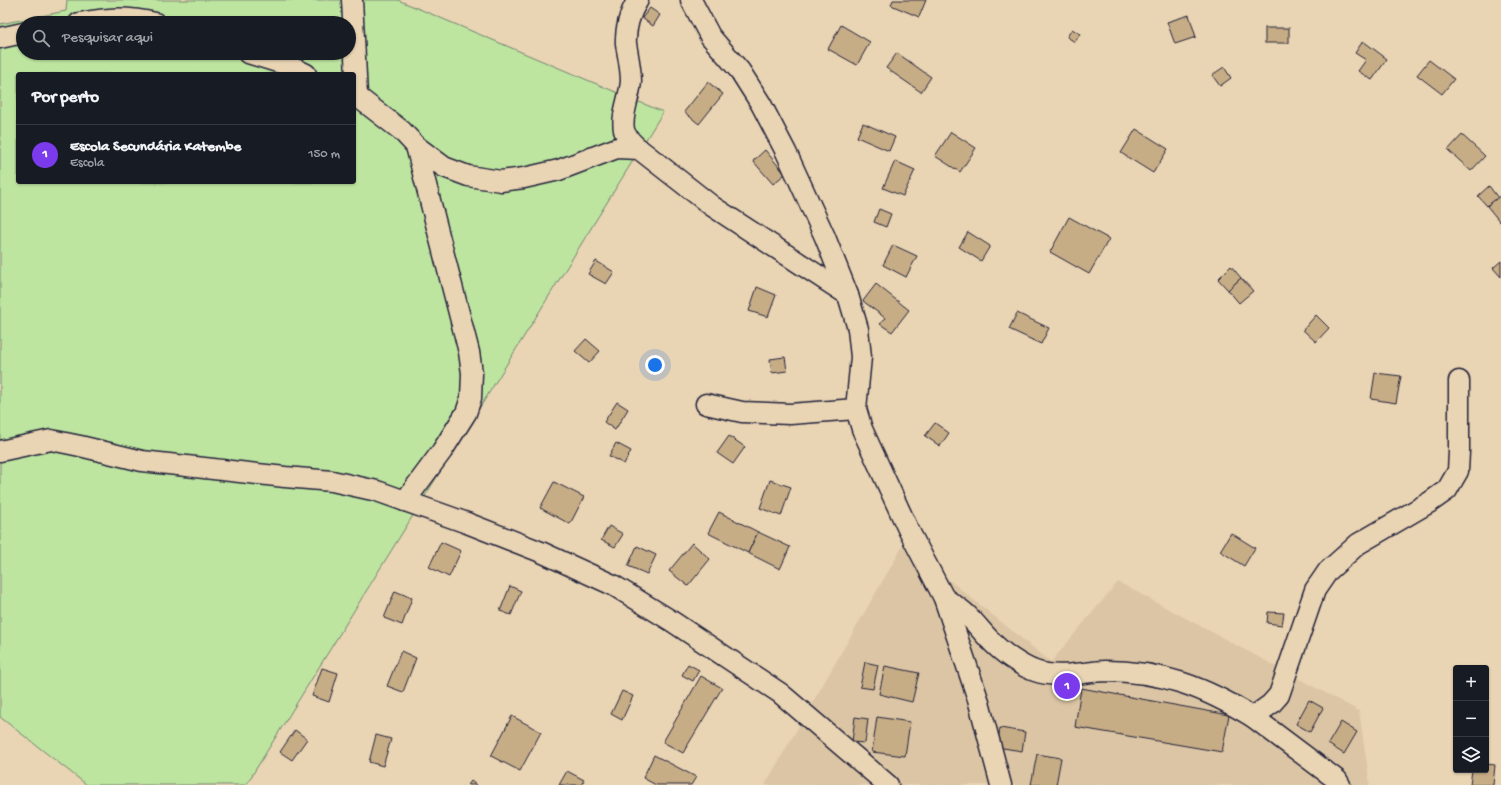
<!DOCTYPE html>
<html lang="pt">
<head>
<meta charset="utf-8">
<style>
	:root { --surface:#171b24; --page:#242831; --text:#f1f3f6; --muted:#9ea1a6; --line:#363941; --accent:#7c3aed }
	body { margin:0; font-family:"Gochi Hand",sans-serif; background:var(--page); color:var(--text) }
	.controls { position:absolute; right:12px; bottom:12px; display:grid; overflow:hidden; border-radius:4px; box-shadow:0 1px 3px #0004 }
	.controls button { width:36px; height:36px; display:grid; place-items:center; padding:0; border:0; border-bottom:1px solid var(--line); background:var(--surface); color:var(--text); font:20px sans-serif }
	.you { position:absolute; left:655px; top:365px; width:14px; height:14px; margin:-10px; border:3px solid #fff; border-radius:50%; background:#1a73e8; box-shadow:0 0 0 6px #1a73e833 }
	.badge { display:grid; place-items:center; width:26px; height:26px; border-radius:50%; background:var(--accent); color:#fff; font-size:13px; font-weight:700 }
	.pin { position:absolute; translate:-50% -50%; border:2px solid #fff; box-shadow:0 1px 4px #0006 }
	.list { margin:0; padding:0; list-style:none }
	h2 { display:flex; justify-content:space-between; align-items:center; height:52px; margin:0; padding:0 16px; font-size:17px }
	h2 small { font-size:13px; font-weight:400; color:var(--muted) }
	.list li { display:grid; grid-template-columns:26px 1fr auto; gap:12px; align-items:center; box-sizing:border-box; height:60px; padding:0 16px; border-top:1px solid var(--line) }
	.list b { display:block; font-size:15px; white-space:nowrap }
	.list p { margin:0; font-size:13px; white-space:nowrap; color:var(--muted) }
	.list em { font-size:13px; font-style:normal; color:var(--muted) }
	.icon { flex:none; width:22px; height:22px; fill:none; stroke:currentColor; stroke-width:2; stroke-linecap:round; stroke-linejoin:round }
	.map { position:relative; flex:none; width:1501px; height:785px; overflow:hidden }
	.search { position:absolute; background:var(--surface); box-shadow:0 1px 3px #0004; left:16px; top:16px; width:340px; height:44px; display:flex; align-items:center; gap:10px; box-sizing:border-box; padding:0 14px; border-radius:22px; color:var(--muted); font-size:15px }
	.panel { position:absolute; background:var(--surface); box-shadow:0 1px 3px #0004; left:16px; top:72px; width:340px; height:112px; border-radius:4px }
	.map>svg:first-child { display:block }
	.built { fill:#dbc5a4 }
	.green { fill:#bde5a0; stroke:#70846e; fill-rule:evenodd }
	.building { fill:#c7ad86; stroke:#22223b }
	.lines { fill:none; stroke-linecap:round; stroke-linejoin:round }
	.minor-casing { stroke:#22223b; stroke-width:23 }
	.minor { stroke:#e9d4b3; stroke-width:20 }
</style>
</head>
<body>
<div class="map">
<svg width="1501" height="785" viewBox="0 0 1501 785">
	<rect width="100%" height="100%" fill="#e9d4b3"/>
	<filter id="ink" filterUnits="userSpaceOnUse"><feTurbulence type="fractalNoise" baseFrequency=".025" numOctaves="2"/><feDisplacementMap in="SourceGraphic" scale="8" xChannelSelector="R" yChannelSelector="G"/><feConvolveMatrix kernelMatrix="1 2 1 2 8 2 1 2 1" color-interpolation-filters="sRGB"/></filter>
	<g filter="url(#ink)">
		<path class="built" d="M904,544L1051,662L1118,582L1359,711L1370,785H765Z"/>
		<path class="green" d="M67,0H398L663,112L246,785H87L0,717V24L66,11ZM23,23H349V53H23ZM18,74H354V182H18Z"/>
		<g class="building">
			<path d="M893,0H926L919,17L891,5Z"/>
			<path d="M650,8L660,15L653,26L642,18Z"/>
			<path d="M1189,15L1196,37L1175,44L1167,22Z"/>
			<path d="M841,25L870,42L857,65L828,49Z"/>
			<rect x="1265" y="28" width="24" height="15"/>
			<path d="M1072,29L1080,34L1075,42L1067,37Z"/>
			<path d="M1363,41L1387,59L1372,80L1358,71L1366,60L1355,53Z"/>
			<path d="M897,53L931,77L921,92L886,68Z"/>
			<path d="M1429,60L1454,79L1442,94L1417,75Z"/>
			<path d="M1224,67L1231,78L1220,86L1212,75Z"/>
			<path d="M708,82L723,94L699,124L684,112Z"/>
			<path d="M863,123L895,137L889,151L857,137Z"/>
			<path d="M1136,129L1168,149L1153,173L1121,153Z"/>
			<path d="M951,132L976,148L960,172L935,156Z"/>
			<path d="M1462,135L1485,156L1471,171L1448,150Z"/>
			<path d="M765,150L785,174L773,184L753,161Z"/>
			<path d="M895,161L915,170L903,196L883,188Z"/>
			<path d="M1489,186L1498,198L1487,206L1478,196Z"/>
			<path d="M1501,195V221L1500,222L1487,206Z"/>
			<path d="M879,209L891,214L886,227L874,222Z"/>
			<path d="M1069,217L1109,239L1089,274L1050,252Z"/>
			<path d="M968,232L990,246L981,261L959,247Z"/>
			<path d="M893,245L917,256L906,277L883,265Z"/>
			<path d="M596,261L614,272L606,284L588,274Z"/>
			<path d="M1501,261V277L1493,268Z"/>
			<path d="M1231,266L1241,278L1228,290L1218,279Z"/>
			<path d="M1241,278L1253,291L1239,303L1228,290Z"/>
			<path d="M876,284L909,310L892,332L880,324L885,318L863,301Z"/>
			<path d="M757,287L776,295L768,317L749,311Z"/>
			<path d="M1017,313L1049,328L1041,344L1009,329Z"/>
			<path d="M1316,315L1329,328L1316,342L1303,330Z"/>
			<path d="M586,339L600,351L589,363L575,351Z"/>
			<path d="M785,357L787,371L772,373L770,359Z"/>
			<path d="M1375,373L1401,376L1396,403L1371,399Z"/>
			<path d="M617,402L628,409L615,430L604,422Z"/>
			<path d="M935,423L949,433L940,446L925,436Z"/>
			<path d="M729,436L745,447L733,464L717,453Z"/>
			<path d="M616,443L631,451L624,464L609,456Z"/>
			<path d="M770,480L791,487L781,516L760,508Z"/>
			<path d="M554,482L584,497L570,524L540,508Z"/>
			<path d="M719,512L758,532L748,553L708,533Z"/>
			<path d="M609,526L623,534L615,547L601,540Z"/>
			<path d="M758,532L790,547L780,569L748,553Z"/>
			<path d="M1231,533L1255,548L1244,566L1220,551Z"/>
			<path d="M441,542L461,551L449,577L429,567Z"/>
			<path d="M692,543L710,559L688,586L669,571Z"/>
			<path d="M637,546L656,555L647,574L628,566Z"/>
			<path d="M510,586L521,591L511,615L500,611Z"/>
			<path d="M395,591L412,598L402,625L384,618Z"/>
			<path d="M1268,612L1284,613L1282,625L1267,623Z"/>
			<path d="M401,651L416,658L403,692L387,686Z"/>
			<path d="M865,662L878,665L873,689L860,687Z"/>
			<path d="M688,664L699,670L693,681L682,675Z"/>
			<path d="M885,666L919,673L912,702L879,694Z"/>
			<path d="M322,668L338,673L329,702L312,696Z"/>
			<path d="M701,676L722,688L683,753L663,742Z"/>
			<path d="M1081,688L1229,715L1222,752L1075,727Z"/>
			<path d="M622,691L633,696L622,720L611,714Z"/>
			<path d="M1309,700L1323,708L1310,732L1296,724Z"/>
			<path d="M512,716L541,732L520,771L491,756Z"/>
			<path d="M855,717L868,719L865,743L852,742Z"/>
			<path d="M877,717L910,722L905,756L872,752Z"/>
			<path d="M1341,722L1357,732L1344,754L1328,744Z"/>
			<path d="M1000,728L1025,732L1022,751L997,747Z"/>
			<path d="M295,730L307,739L292,760L280,752Z"/>
			<path d="M376,735L391,739L383,766L369,762Z"/>
			<path d="M1037,754L1061,758L1056,785H1031Z"/>
			<path d="M654,755L696,777L691,785H656L643,778Z"/>
			<path d="M1486,764L1495,765L1493,785H1470L1472,770H1486Z"/>
			<path d="M567,771L584,780L581,785H559Z"/>
			<path d="M471,781L476,785H468Z"/>
		</g>
		<g class="lines">
			<g class="minor-casing">
				<g id="minor">
					<path d="M352,0L357,95"/>
					<path d="M638,0C630,12 625,29 626,44C628,56 631,69 631,81C630,97 621,114 624,130C626,138 633,144 639,149"/>
					<path d="M691,0L710,36L740,71L761,104L786,152L825,237L848,295L858,329L861,357L856,409L862,429L908,529L944,598L978,699L1001,785"/>
					<path d="M79,23C108,18 126,16 155,23"/>
					<path d="M0,38L23,33"/>
					<path d="M248,53L287,65L306,74"/>
					<path d="M354,94L402,131L416,146L444,167L468,176L501,181L524,178L559,170L617,148L639,149L712,206L848,295"/>
					<path d="M706,404L742,412L790,414L856,409"/>
					<path d="M0,451L51,440L80,446L142,461L285,477L332,481L377,491L467,523L541,552L613,585L670,620L780,693L888,785"/>
					<path d="M405,501L442,451L466,413L471,398L472,373L469,352L416,146"/>
					<path d="M944,598C951,603 960,608 966,614C975,622 982,632 991,641C1001,652 1021,666 1035,671C1057,679 1082,672 1105,671C1162,671 1204,687 1253,717L1271,704L1279,695L1315,590L1328,571L1358,544L1430,502L1447,490L1458,471L1459,452V381"/>
					<path d="M1253,717L1337,780L1340,785"/>
				</g>
			</g>
			<use href="#minor" class="minor"/>
		</g>
	</g>
</svg>
<div class="controls">
<button>+</button>
<button>−</button>
<button><svg class="icon" aria-label="layers" viewBox="0 0 24 24"><path d="M12 4l9 5-9 5-9-5zM3 14l9 5 9-5"/></svg></button>
</div>
<div class="you"></div>
<div class="pin badge" style="left:1067px;top:686px">1</div>
<div class="search"><svg class="icon" aria-label="search" viewBox="0 0 24 24"><circle cx="10" cy="10" r="6"/><path d="M15 15l6 6"/></svg>Pesquisar aqui</div>
<section class="panel">
<h2>Por perto<small></small></h2>
<ul class="list">
<li><span class="badge">1</span><div><b>Escola Secundária Katembe</b><p>Escola</p></div><em>150 m</em></li>
</ul>
</section>
</div>
</body>
</html>
